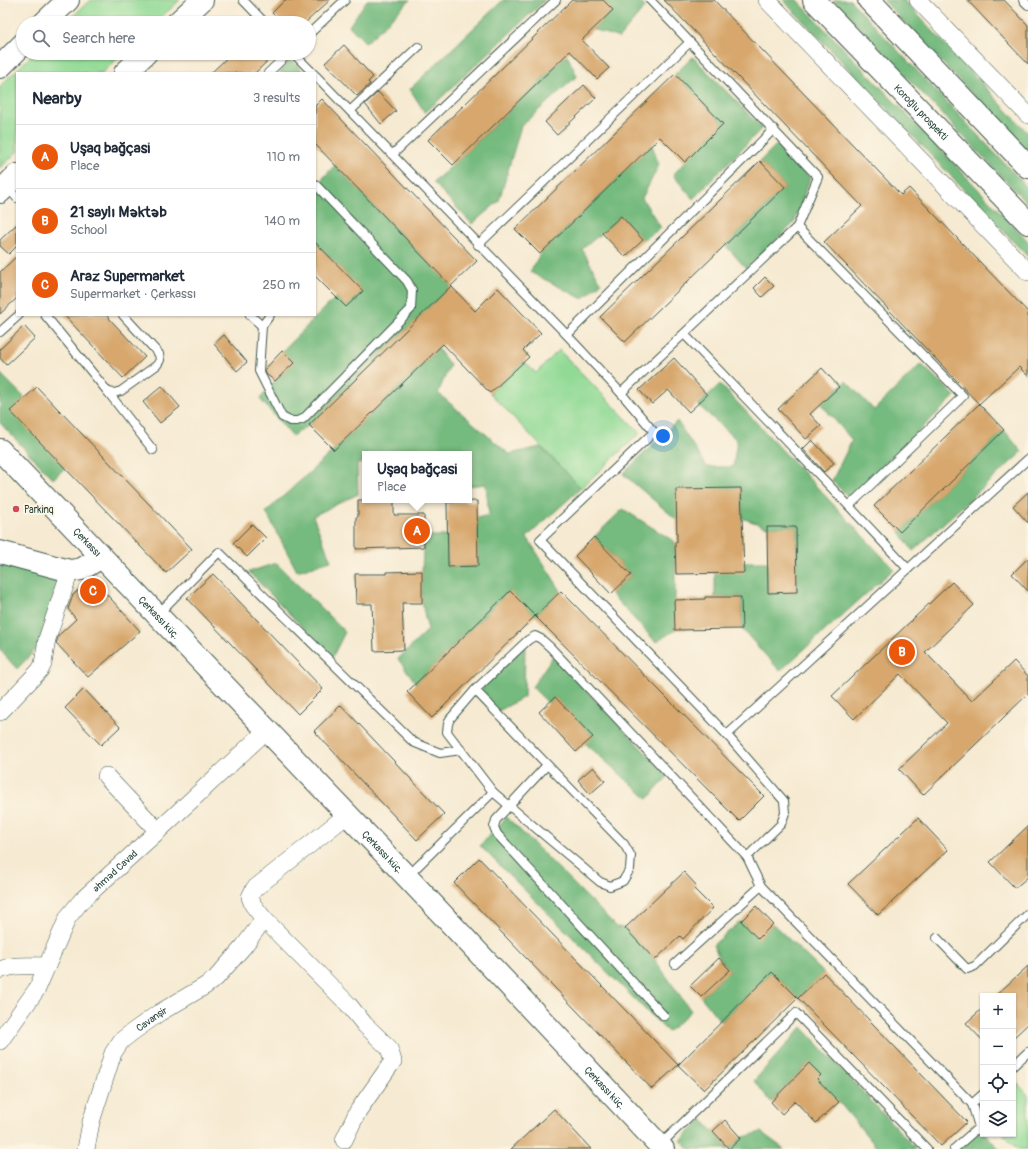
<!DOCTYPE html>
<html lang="en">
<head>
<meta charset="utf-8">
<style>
	:root { --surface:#fff; --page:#f6f6f7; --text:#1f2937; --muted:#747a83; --line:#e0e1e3; --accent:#ea580c }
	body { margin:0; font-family:Pangolin,sans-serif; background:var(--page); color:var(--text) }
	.controls { position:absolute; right:12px; bottom:12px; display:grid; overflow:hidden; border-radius:0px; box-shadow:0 1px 3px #0004 }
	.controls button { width:36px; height:36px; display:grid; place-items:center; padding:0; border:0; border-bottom:1px solid var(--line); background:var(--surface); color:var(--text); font:20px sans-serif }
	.you { position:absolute; left:663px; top:436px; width:14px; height:14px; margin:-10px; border:3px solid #fff; border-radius:50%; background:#1a73e8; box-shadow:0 0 0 6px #1a73e833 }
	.badge { display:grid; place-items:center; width:26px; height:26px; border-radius:50%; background:var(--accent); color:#fff; font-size:13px; font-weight:700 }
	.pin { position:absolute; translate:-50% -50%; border:2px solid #fff; box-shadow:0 1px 4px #0006 }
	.popup { position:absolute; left:362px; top:451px; width:110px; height:52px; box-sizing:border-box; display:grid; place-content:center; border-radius:0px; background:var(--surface); filter:drop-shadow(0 1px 3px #0005); font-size:13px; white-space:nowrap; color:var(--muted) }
	.popup b { font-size:15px; color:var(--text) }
	.popup::after { content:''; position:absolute; left:50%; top:100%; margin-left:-8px; border:8px solid transparent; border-top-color:var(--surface) }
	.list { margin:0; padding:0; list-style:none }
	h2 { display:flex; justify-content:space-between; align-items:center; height:52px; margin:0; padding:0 16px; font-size:17px }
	h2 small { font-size:13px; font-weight:400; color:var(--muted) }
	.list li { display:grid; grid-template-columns:26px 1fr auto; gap:12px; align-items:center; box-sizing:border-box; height:64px; padding:0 16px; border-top:1px solid var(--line) }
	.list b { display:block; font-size:15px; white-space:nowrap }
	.list p { margin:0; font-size:13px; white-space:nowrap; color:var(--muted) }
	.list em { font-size:13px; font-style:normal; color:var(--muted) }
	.icon { flex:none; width:22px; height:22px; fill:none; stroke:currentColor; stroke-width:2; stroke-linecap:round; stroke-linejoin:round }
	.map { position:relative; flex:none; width:1028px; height:1149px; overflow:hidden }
	.search { position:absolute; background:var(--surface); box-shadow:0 1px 3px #0004; left:16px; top:16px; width:300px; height:44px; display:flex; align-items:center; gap:10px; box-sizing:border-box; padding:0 14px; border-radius:22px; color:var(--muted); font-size:15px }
	.panel { position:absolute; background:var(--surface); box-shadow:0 1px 3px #0004; left:16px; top:72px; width:300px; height:244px; border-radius:0px }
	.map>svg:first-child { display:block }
	.green { fill:#91da95; stroke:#588c64 }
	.forest { fill:#74ba7e; stroke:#4a7c59 }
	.building { fill:#d7a76d }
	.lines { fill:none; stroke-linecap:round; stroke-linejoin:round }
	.lane-casing { stroke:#3f574c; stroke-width:10 }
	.street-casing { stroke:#3f574c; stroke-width:18 }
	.secondary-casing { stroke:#3f574c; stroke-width:24 }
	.primary-casing { stroke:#3f574c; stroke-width:24 }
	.lane { stroke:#fff; stroke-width:8 }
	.street { stroke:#fff; stroke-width:17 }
	.secondary { stroke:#fff; stroke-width:22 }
	.primary { stroke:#fff; stroke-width:22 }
	.poi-dot { fill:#d1495b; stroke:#fcf5e5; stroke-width:1.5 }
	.labels { text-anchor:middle; stroke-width:4; stroke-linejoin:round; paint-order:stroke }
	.street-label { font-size:10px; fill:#1f3d34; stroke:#fcf5e5 }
	.poi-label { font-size:10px; fill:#1f3d34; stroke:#fcf5e5; text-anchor:start }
</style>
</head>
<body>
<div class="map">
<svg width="1028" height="1149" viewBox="0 0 1028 1149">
	<rect width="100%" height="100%" fill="#fcf5e5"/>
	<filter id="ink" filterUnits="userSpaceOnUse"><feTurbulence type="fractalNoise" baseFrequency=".025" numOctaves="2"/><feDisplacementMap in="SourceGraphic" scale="8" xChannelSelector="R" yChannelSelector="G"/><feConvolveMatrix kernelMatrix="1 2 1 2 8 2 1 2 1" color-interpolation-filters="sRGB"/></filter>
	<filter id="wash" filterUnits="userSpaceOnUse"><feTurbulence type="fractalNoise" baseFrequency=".012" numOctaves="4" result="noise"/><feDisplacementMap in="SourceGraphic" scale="16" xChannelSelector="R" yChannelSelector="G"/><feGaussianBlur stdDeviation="0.9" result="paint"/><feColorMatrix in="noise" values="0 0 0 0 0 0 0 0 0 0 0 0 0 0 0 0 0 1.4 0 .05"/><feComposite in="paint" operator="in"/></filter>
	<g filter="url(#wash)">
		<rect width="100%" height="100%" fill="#f6ead2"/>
		<g class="green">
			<path d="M90,0H180L155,23H66Z"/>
			<path d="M34,53H123L102,73H17V152L0,168V86Z"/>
			<path d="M559,350L640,433L581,488L490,393L524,362L536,373Z"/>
			<path d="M1018,1084L1028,1095V1149H1018L1003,1134H1013V1088Z"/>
		</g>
		<g class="forest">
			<path d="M367,0H410L366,43L349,26Z"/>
			<path d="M503,0H545L425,113L410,89Z"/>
			<path d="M603,0H638L645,7L619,38L593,29L613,10Z"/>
			<path d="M783,0H797L1028,241V257Z"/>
			<path d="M833,0H850L1028,188V204Z"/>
			<path d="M883,0H904L1028,133V153Z"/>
			<path d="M567,55L577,76L521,126L499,201L472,224L433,182L453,165Z"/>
			<path d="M693,57L762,128L693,199L673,175L685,162L723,124L675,74Z"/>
			<path d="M291,59L304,73H279Z"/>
			<path d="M778,143L810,178L794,223L746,268L725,245L785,187L760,161Z"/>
			<path d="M652,145L659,165L642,198L661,228L643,240L621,216L602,233L582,249L601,283L583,299L530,272L540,254Z"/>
			<path d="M335,165L451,286L309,425L292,436L260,399L275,381L294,363L282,351L336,297L346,307L363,291L315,242V187Z"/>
			<path d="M438,349L450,365L438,393L509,454L541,447L581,488L527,537L561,591L535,616L509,591L416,683L398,659L428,630L422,603V571L424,536H448V567L478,566L477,518L489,515L486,484L469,486V454H365V463L357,464L358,494L313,516L331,561L297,571L266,512L334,450Z"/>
			<path d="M921,364L955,396L850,498L832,481L852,440L821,404L846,381L874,410Z"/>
			<path d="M0,373L25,398L65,468L53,479L0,423Z"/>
			<path d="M720,384L894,569L780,671L742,629L741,597H715V573L744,562H767L768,592H797L796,527H767L742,518L741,488L677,520L623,474L677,421L707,467H733L737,440L698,405Z"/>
			<path d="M1004,430L1022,452L913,551L900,532Z"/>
			<path d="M623,509L675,542V630L656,642L611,594L631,575L594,537Z"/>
			<path d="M0,563L58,579L38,647L17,669L0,650V630L2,628L0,626Z"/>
			<path d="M276,563L345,632L332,658L249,572Z"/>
			<path d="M525,644L524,697L495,713L476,695Z"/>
			<path d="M553,656L668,776L648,799L585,743L593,737L555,697L548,703L532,687Z"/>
			<path d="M507,817L617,927L625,928L655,960L691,1011L668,1032L480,846Z"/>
			<path d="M741,921L758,938L773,924L824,973L798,998L772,972L721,1022L701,997L730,970L719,958L713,945Z"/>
			<path d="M802,1027L916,1149H878L839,1102L808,1114L809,1063L771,1102L754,1081Z"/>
			<path d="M702,1119L729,1149L741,1138L761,1132L784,1149H689L681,1141Z"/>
			<path d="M979,1127L983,1131V1134H986L999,1149H954Z"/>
		</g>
		<g id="blocks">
			<g class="building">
				<path d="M285,0H330L305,23H282L272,13Z"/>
				<path d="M572,0H603L613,10L582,40L609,68L597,79L570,51L453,165L428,140Z"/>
				<path d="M664,0H714L901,195L909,188L1028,312V376L1019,367L979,404L824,242L862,206Z"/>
				<path d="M967,0H1004L1028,25V64Z"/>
				<path d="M344,45L373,77L368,82L370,84L357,96L325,63Z"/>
				<path d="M232,53H276L255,73H211Z"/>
				<path d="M675,74L723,124L685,162L660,137L540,254L515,229Z"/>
				<path d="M584,85L596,98L557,135L545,122Z"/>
				<path d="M378,92L396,111L381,124L365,104Z"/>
				<path d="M322,99L477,261L451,286L315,144V106Z"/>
				<path d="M760,161L785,187L625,342L600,317Z"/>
				<path d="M621,216L643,240L625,257L602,233Z"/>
				<path d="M17,224V246L9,254L0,246V240Z"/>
				<path d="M315,242L363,291L346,307L315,276Z"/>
				<path d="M17,256V298L0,314V272Z"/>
				<path d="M765,277L774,286L762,297L754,288Z"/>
				<path d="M451,286L475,311L498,288L541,333L523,350L529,357L490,393L443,344L334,450L309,425Z"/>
				<path d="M64,315H106L145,357L123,378Z"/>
				<path d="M24,326L35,338L6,365L0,358V349Z"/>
				<path d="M224,335L247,362L237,371L214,344Z"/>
				<path d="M282,351L294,363L275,381L266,374L265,369Z"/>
				<path d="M674,358L707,395L689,412L668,390L652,404L639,390Z"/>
				<path d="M822,368L839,387L810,414L821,426L806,439L778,409Z"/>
				<path d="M162,386L180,407L160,423L143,402Z"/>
				<path d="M37,387L192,549L166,573L10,411Z"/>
				<path d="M979,404L1004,430L900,532L874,506Z"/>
				<path d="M812,440L834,463L824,472L803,449Z"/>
				<path d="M741,488L744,573L676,574L675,542H677L676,489Z"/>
				<path d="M1028,492V523L1013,506Z"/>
				<path d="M358,500H394V515H424V547L356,549V517H358Z"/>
				<path d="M477,501L478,566L448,567L447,502Z"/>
				<path d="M252,524L266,538L247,557L233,543Z"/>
				<path d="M767,527H796L797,592L768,593Z"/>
				<path d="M594,537L631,575L611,594L575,556Z"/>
				<path d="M1028,558V591L1012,574Z"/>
				<path d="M422,571V603H402L404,650L374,651L372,604H356L355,574H386V572Z"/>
				<path d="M213,574L323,689L298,714L187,598Z"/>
				<path d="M92,578L140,631L88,677L56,643L59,635L76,619L68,609L73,595Z"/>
				<path d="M952,582L974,605L925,652L972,701L1014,661L1028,676V694L923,795L899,769L947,723L900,674L854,719L832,696Z"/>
				<path d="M510,591L535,616L432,718L407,692Z"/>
				<path d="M561,591L764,796L739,821L535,616Z"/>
				<path d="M705,597H741L742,629L675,630L674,600L705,599Z"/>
				<path d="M84,689L120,727L101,745L65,708Z"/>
				<path d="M555,697L593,737L576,752L539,712Z"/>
				<path d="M341,705L444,814L417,840L314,731Z"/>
				<path d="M593,767L605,781L590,794L578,780Z"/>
				<path d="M918,818L948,850L878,915L848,884Z"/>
				<path d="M1028,826V877L1015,888L990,862Z"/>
				<path d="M479,858L678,1065L652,1089L454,883Z"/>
				<path d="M684,872L696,885L693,888L713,908L683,939L680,936L655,960L625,928Z"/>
				<path d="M756,906L773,924L758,939L741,921Z"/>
				<path d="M719,958L730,970L701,997L690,986Z"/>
				<path d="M1028,966V1024L1013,1038V996H995Z"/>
				<path d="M772,972L798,998L704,1090L678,1065Z"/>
				<path d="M824,973L967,1122L941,1146L798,998Z"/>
				<path d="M983,1008V1041L966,1023Z"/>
				<path d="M809,1063L821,1075L817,1079L839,1102L816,1123L795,1101L782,1114L771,1102Z"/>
				<path d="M554,1109L591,1149H511Z"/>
				<path d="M725,1120L741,1138L729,1149L713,1131Z"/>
			</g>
		</g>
	</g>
	<g filter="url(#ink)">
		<use href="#blocks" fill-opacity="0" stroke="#3f574c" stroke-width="1"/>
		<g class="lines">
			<g class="lane-casing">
				<g id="lane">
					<path d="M243,0L265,23"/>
					<path d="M1023,0L1028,5"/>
					<path d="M309,34L345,0"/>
					<path d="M293,53L313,73"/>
					<path d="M268,73L289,53"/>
					<path d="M315,75L567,335L621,393L797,227L818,177L650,0"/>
					<path d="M350,111L418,47"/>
					<path d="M393,154L556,0"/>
					<path d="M7,187L17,198"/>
					<path d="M478,245L690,42"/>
					<path d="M45,315L108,392L114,393L121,391L157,365L160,360L159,354L123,315"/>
					<path d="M250,315L262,326L270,315"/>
					<path d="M262,326L259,371L282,417L290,421H297L303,419L411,309L412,290L407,281L315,184"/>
					<path d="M0,332L19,315"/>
					<path d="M684,334L849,506L963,396L797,227"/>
					<path d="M567,335L774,129"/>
					<path d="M108,392L153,450"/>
					<path d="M621,393L654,432L540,540L727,735"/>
					<path d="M849,506L908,569"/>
					<path d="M158,614L219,552L413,742L440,753L461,750"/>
					<path d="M475,690L624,844L631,856L630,869L623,881L610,886L600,882L493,792"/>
					<path d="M547,765L496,820L494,827L497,834L664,1016"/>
					<path d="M747,857L761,886L972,1104"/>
					<path d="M408,876L493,792L447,732L448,724L450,719L475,690L528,640L535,636L541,639L550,647L747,857L781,824L785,813L784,801L727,735L1028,459"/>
					<path d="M937,938L967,969L975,966L1028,914"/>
					<path d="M675,964L761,886"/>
					<path d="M1013,1066L1028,1052"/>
					<path d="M660,1145L796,1013L927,1149"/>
					<path d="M954,1149L979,1127L972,1104L983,1094"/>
				</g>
			</g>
			<g class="street-casing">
				<g id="street">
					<path d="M767,0L1028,272"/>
					<path d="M918,0L1028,115"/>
					<path d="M0,712L40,670L43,664L47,639L70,571"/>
					<path d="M106,776L158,831"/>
					<path d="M0,970C14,964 31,966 47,966"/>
					<path id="s1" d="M0,1041L37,989L68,917L82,900L158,831L267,730"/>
					<path d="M344,1140L358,1111L393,1061L389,1048L365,1025L348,1004L264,919L253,905L250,897L254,889L347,815"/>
					<path id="s2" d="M86,1149L91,1122L113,1053L121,1041L131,1033L159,1013L205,986L216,978L244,946L264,919"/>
				</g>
			</g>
			<g class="secondary-casing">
				<g id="secondary">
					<path d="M44,23L68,0"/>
					<path d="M177,23L202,0"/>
					<path d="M0,67L23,44"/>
					<path d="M125,73L146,53"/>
					<path d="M0,192L17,175"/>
					<path id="s3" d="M0,450L407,877L663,1149"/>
					<path d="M0,552L70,571L82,569L101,557"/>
				</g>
			</g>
			<g class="primary-casing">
				<g id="primary">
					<path id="s4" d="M814,0L1028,223"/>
					<path d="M869,0L1028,167"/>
				</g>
			</g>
			<use href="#lane" class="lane"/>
			<use href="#street" class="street"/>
			<use href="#secondary" class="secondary"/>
			<use href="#primary" class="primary"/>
		</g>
	</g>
	<circle class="poi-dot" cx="16" cy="509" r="4"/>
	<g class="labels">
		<g class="street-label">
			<text dy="4" stroke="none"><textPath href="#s4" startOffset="155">Koroğlu prospekti</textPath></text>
			<text dy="4" stroke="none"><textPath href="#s3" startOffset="127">Çerkassı</textPath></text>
			<text dy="4" stroke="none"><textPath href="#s3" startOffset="231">Çerkassı küç.</textPath></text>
			<text dy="4" stroke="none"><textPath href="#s3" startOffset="555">Çerkassı küç.</textPath></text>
			<text dy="4" stroke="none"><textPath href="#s1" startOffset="208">Əhməd Cavad</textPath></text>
			<text dy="4" stroke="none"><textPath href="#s2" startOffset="152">Cavanşir</textPath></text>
			<text dy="4" stroke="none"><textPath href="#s3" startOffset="879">Çerkassı küç.</textPath></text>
		</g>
		<g class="poi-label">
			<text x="24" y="513">Parkinq</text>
		</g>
	</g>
</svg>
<div class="controls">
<button>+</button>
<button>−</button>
<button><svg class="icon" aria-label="locate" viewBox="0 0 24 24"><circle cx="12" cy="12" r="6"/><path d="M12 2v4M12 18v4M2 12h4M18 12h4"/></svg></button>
<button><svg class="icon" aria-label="layers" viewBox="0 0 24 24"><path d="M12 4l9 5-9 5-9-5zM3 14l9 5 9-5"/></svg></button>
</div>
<div class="you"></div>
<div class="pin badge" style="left:417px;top:531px">A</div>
<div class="popup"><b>Uşaq bağçasi</b>Place</div>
<div class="pin badge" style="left:902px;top:652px">B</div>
<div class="pin badge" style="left:93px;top:591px">C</div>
<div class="search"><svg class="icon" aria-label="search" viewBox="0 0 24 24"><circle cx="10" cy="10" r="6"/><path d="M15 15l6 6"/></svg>Search here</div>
<section class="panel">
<h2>Nearby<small>3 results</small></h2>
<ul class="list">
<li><span class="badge">A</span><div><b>Uşaq bağçasi</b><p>Place</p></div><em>110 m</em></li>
<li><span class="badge">B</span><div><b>21 saylı Məktəb</b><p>School</p></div><em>140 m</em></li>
<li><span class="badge">C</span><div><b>Araz Supermarket</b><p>Supermarket · Çerkassı</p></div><em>250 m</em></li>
</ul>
</section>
</div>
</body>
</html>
